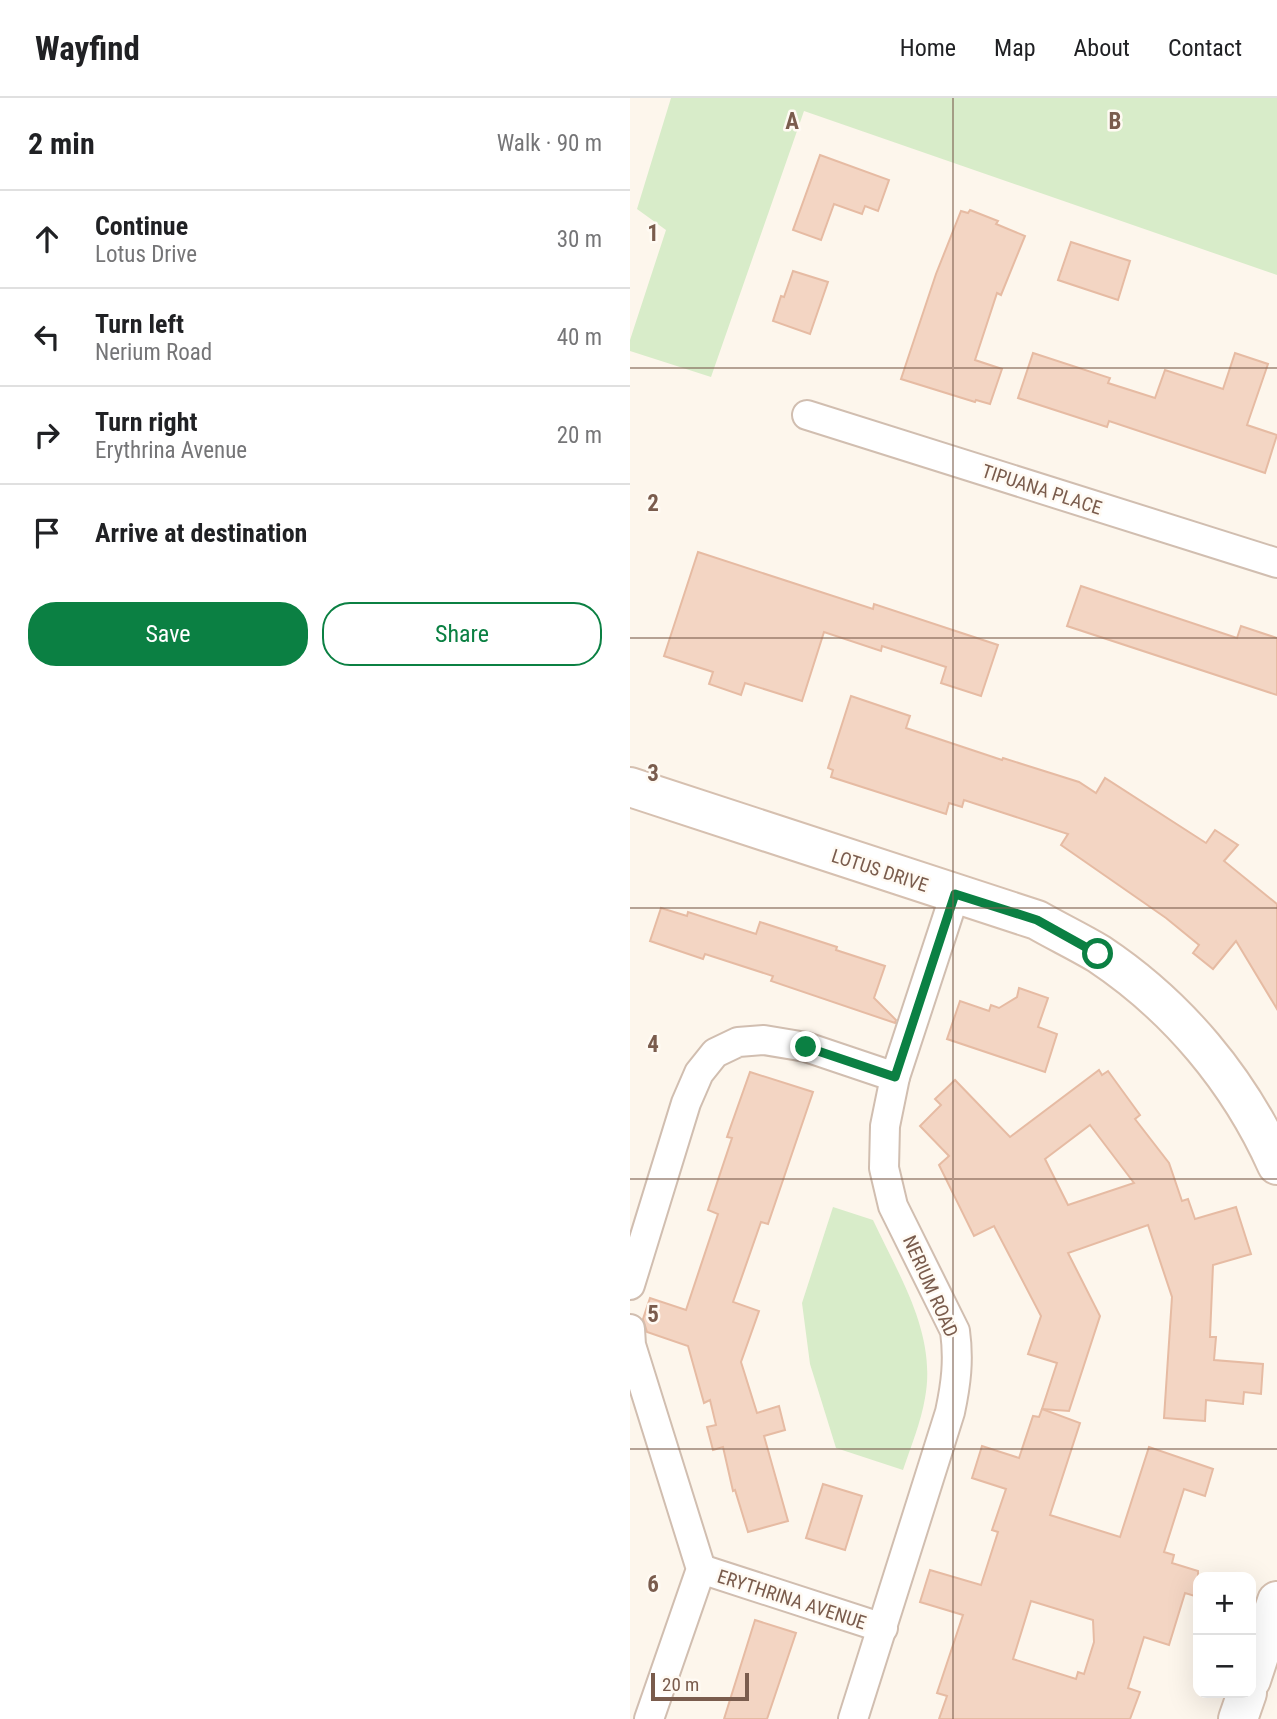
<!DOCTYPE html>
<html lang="en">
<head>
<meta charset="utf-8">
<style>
	:root { --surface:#fff; --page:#f2f2f2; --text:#202124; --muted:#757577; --line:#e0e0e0; --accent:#0b8043 }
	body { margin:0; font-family:"Roboto Condensed",sans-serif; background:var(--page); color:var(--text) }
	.controls { position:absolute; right:21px; bottom:21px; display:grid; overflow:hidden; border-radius:14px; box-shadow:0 7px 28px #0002 }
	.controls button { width:63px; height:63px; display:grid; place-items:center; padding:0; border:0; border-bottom:2px solid var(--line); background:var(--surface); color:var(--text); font:35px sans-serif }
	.scale { position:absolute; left:21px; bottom:18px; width:98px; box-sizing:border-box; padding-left:7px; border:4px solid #7a5c4d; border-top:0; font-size:19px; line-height:24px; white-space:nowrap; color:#7a5c4d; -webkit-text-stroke:5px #fffaf3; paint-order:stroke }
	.stop { position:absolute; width:21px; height:21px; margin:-16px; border:5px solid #0b8043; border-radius:50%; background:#fff }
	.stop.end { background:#0b8043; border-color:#fff; box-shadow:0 2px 7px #0008 }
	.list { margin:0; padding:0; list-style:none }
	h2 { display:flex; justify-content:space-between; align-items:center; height:91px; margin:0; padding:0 28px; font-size:30px }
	h2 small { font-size:23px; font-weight:400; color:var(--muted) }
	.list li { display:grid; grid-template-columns:46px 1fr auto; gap:21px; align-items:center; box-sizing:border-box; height:98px; padding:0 28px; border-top:2px solid var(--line) }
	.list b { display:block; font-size:26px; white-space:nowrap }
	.list p { margin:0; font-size:23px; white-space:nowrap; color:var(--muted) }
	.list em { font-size:23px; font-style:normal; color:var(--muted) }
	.actions { display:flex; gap:14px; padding:21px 28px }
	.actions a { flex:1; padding:16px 0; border:2px solid var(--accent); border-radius:28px; text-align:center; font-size:24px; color:var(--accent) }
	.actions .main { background:var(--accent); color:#fff }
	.icon { flex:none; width:38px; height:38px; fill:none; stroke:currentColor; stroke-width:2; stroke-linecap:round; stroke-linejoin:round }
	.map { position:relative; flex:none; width:647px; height:1621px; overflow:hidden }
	header { display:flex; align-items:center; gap:42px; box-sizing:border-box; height:98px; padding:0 35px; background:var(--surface); border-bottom:2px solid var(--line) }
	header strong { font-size:33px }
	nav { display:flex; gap:38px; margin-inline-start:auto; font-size:24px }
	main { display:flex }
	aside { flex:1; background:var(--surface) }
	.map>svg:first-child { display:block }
	.green { fill:#d8ecc9 }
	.building { fill:#f3d5c3; stroke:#e6bba3; stroke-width:2; fill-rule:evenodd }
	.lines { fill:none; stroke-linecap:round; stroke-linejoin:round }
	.street-casing { stroke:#d1beb0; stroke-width:32 }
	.secondary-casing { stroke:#d6c0b0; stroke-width:42 }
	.street { stroke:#fff; stroke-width:28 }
	.secondary { stroke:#fff; stroke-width:38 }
	.route { stroke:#0b8043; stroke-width:9 }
	.grid { fill:none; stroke:#7a5c4d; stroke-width:2; stroke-opacity:0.55 }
	.labels { text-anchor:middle; stroke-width:5; stroke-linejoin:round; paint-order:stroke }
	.street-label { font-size:19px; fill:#7a5c4d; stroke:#fffaf3 }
	.grid-label { font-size:23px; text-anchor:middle; font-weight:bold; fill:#7a5c4d; stroke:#fffaf3; stroke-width:5; stroke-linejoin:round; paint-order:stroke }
</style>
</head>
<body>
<header>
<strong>Wayfind</strong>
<nav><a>Home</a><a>Map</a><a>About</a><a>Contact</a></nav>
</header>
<main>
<aside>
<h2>2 min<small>Walk · 90 m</small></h2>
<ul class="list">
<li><svg class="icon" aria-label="ahead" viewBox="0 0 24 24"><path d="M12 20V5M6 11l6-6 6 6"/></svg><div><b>Continue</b><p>Lotus Drive</p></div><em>30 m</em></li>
<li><svg class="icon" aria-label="left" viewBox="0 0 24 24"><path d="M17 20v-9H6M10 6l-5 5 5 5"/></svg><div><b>Turn left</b><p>Nerium Road</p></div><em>40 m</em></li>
<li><svg class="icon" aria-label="right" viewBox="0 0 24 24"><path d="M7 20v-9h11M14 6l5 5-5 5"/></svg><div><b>Turn right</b><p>Erythrina Avenue</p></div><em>20 m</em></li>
<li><svg class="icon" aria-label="arrive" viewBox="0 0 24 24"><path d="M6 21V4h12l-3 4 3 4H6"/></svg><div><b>Arrive at destination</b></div></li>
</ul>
<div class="actions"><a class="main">Save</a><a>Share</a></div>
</aside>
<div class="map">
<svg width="647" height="1621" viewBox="0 0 647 1621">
	<rect width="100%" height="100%" fill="#fdf6ec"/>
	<g class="green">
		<path d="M41,0H647V177L174,13L81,279L0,253V242L36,132L7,111Z"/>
		<path d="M203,1109L243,1122C269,1178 307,1236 295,1300C291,1324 281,1348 273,1372L206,1350L180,1266L172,1205Z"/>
	</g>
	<g class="building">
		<path d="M190,57L259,82L248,113L235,108L232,116L204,106L191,142L163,132Z"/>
		<path d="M340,112L368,123L366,126L395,138L371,197L367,195L345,262L372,271L360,306L346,302L345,304L271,281L306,176L331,113L338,115Z"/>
		<path d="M441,144L500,163L488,202L428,182Z"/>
		<path d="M163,173L198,184L180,236L143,223L151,198L154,199Z"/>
		<path d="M403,255L480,280L478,285L525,300L535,272L593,291L605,255L638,266L617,327L647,337L635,375L479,323L477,329L388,300Z"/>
		<path d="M68,454L243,511L244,506L368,547L351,598L311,585L316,569L252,548L251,553L194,534L172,603L115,585L111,597L79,586L83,574L34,558Z"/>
		<path d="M451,488L607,540L611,528L647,540V597L437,528Z"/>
		<path d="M221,598L280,618L276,630L372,662L373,660L449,684L466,695L475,680L576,745L585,732L608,747L594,763L647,806V911L606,843L583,871L563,855L569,847L536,820L431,747L438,736L334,702L332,709L319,705L316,716L201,679L203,672L198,670Z"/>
		<path d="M31,810L57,818L58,814L126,836L130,824L207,849L206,852L255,868L244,900L266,922L265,925L141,883L143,878L75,856L73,861L20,843Z"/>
		<path d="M389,890L418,900L408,929L427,936L415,974L317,941L330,903L359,913L361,907L369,910L387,899Z"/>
		<path d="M469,972L472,977L478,973L510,1017L505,1021L539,1065L552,1103L558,1101L565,1121L606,1109L621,1156L583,1167L580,1239H586L584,1262L633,1266L631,1296L614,1294L613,1306L576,1302L575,1323L534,1320L542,1199L518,1127L438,1155L470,1218L439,1313L412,1311L427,1265L398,1256L411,1218L364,1128L344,1138L309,1067L319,1058L290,1028L311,1007L305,1001L325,982L380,1039ZM460,1027L504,1085L438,1107L415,1061Z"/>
		<path d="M120,974L183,994L138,1126L131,1124L103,1204L129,1213L111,1264L127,1315L149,1308L155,1332L134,1338L158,1423L118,1434L105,1392L103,1393L93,1349L83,1352L77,1329L86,1327L80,1302L74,1305L58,1248L17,1234L13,1221L20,1200L56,1212L88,1116L78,1112L102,1040L97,1039Z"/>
		<path d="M412,1311L450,1325L420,1417L490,1439L519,1349L583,1371L575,1398L554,1391L534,1454L544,1457L542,1465L568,1473V1499L555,1495L539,1547L514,1539L498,1590L510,1594L500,1621H309L317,1598L307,1595L333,1517L290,1504L300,1472L351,1487L368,1434L362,1432L376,1391L342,1380L352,1348L389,1360L403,1318L409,1319ZM401,1503L463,1522L464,1544L454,1576L448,1574L446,1581L383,1561Z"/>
		<path d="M193,1386L232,1398L215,1452L176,1440Z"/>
		<path d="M125,1522L166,1535L137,1621H94Z"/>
	</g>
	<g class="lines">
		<g class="street-casing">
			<g id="street">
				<path d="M177,317L647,465"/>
				<path d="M0,1187L56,1005L69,975L85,955L108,944L134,942L176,949L265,979"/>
				<path d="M0,1231L1,1247L71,1471L19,1621"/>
				<path d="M71,1471L253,1530"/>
				<path d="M223,1621L320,1314C326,1286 329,1262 325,1233L263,1108L254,1070L255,1028L265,979L325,796"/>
			</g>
		</g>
		<g class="secondary-casing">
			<g id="secondary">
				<path d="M0,689L407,822C428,834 449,844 469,856C547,908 609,982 647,1067"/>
				<path d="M621,1582L647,1503"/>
				<path d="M608,1621L617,1595"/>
			</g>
		</g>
		<use href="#street" class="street"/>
		<use href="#secondary" class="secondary"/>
	</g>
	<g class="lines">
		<path class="route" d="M176,949L265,979L325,796L407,822L468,856"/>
	</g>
	<path class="grid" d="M323,0V1621M0,270H647M0,540H647M0,810H647M0,1081H647M0,1351H647"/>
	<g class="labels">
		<g class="street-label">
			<text transform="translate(412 391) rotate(18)" y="7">TIPUANA PLACE</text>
			<text transform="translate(250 772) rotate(18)" y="7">LOTUS DRIVE</text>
			<text transform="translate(301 1188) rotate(66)" y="7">NERIUM ROAD</text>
			<text transform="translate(162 1501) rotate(18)" y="7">ERYTHRINA AVENUE</text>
		</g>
	</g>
	<g class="grid-label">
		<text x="162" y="31">A</text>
		<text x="485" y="31">B</text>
		<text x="23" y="143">1</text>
		<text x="23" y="413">2</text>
		<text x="23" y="683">3</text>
		<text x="23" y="954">4</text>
		<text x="23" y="1224">5</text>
		<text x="23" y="1494">6</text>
	</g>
</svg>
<div class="controls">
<button>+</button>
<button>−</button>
</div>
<div class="scale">20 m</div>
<div class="stop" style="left:468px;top:856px"></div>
<div class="stop end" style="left:176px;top:949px"></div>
</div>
</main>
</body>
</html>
